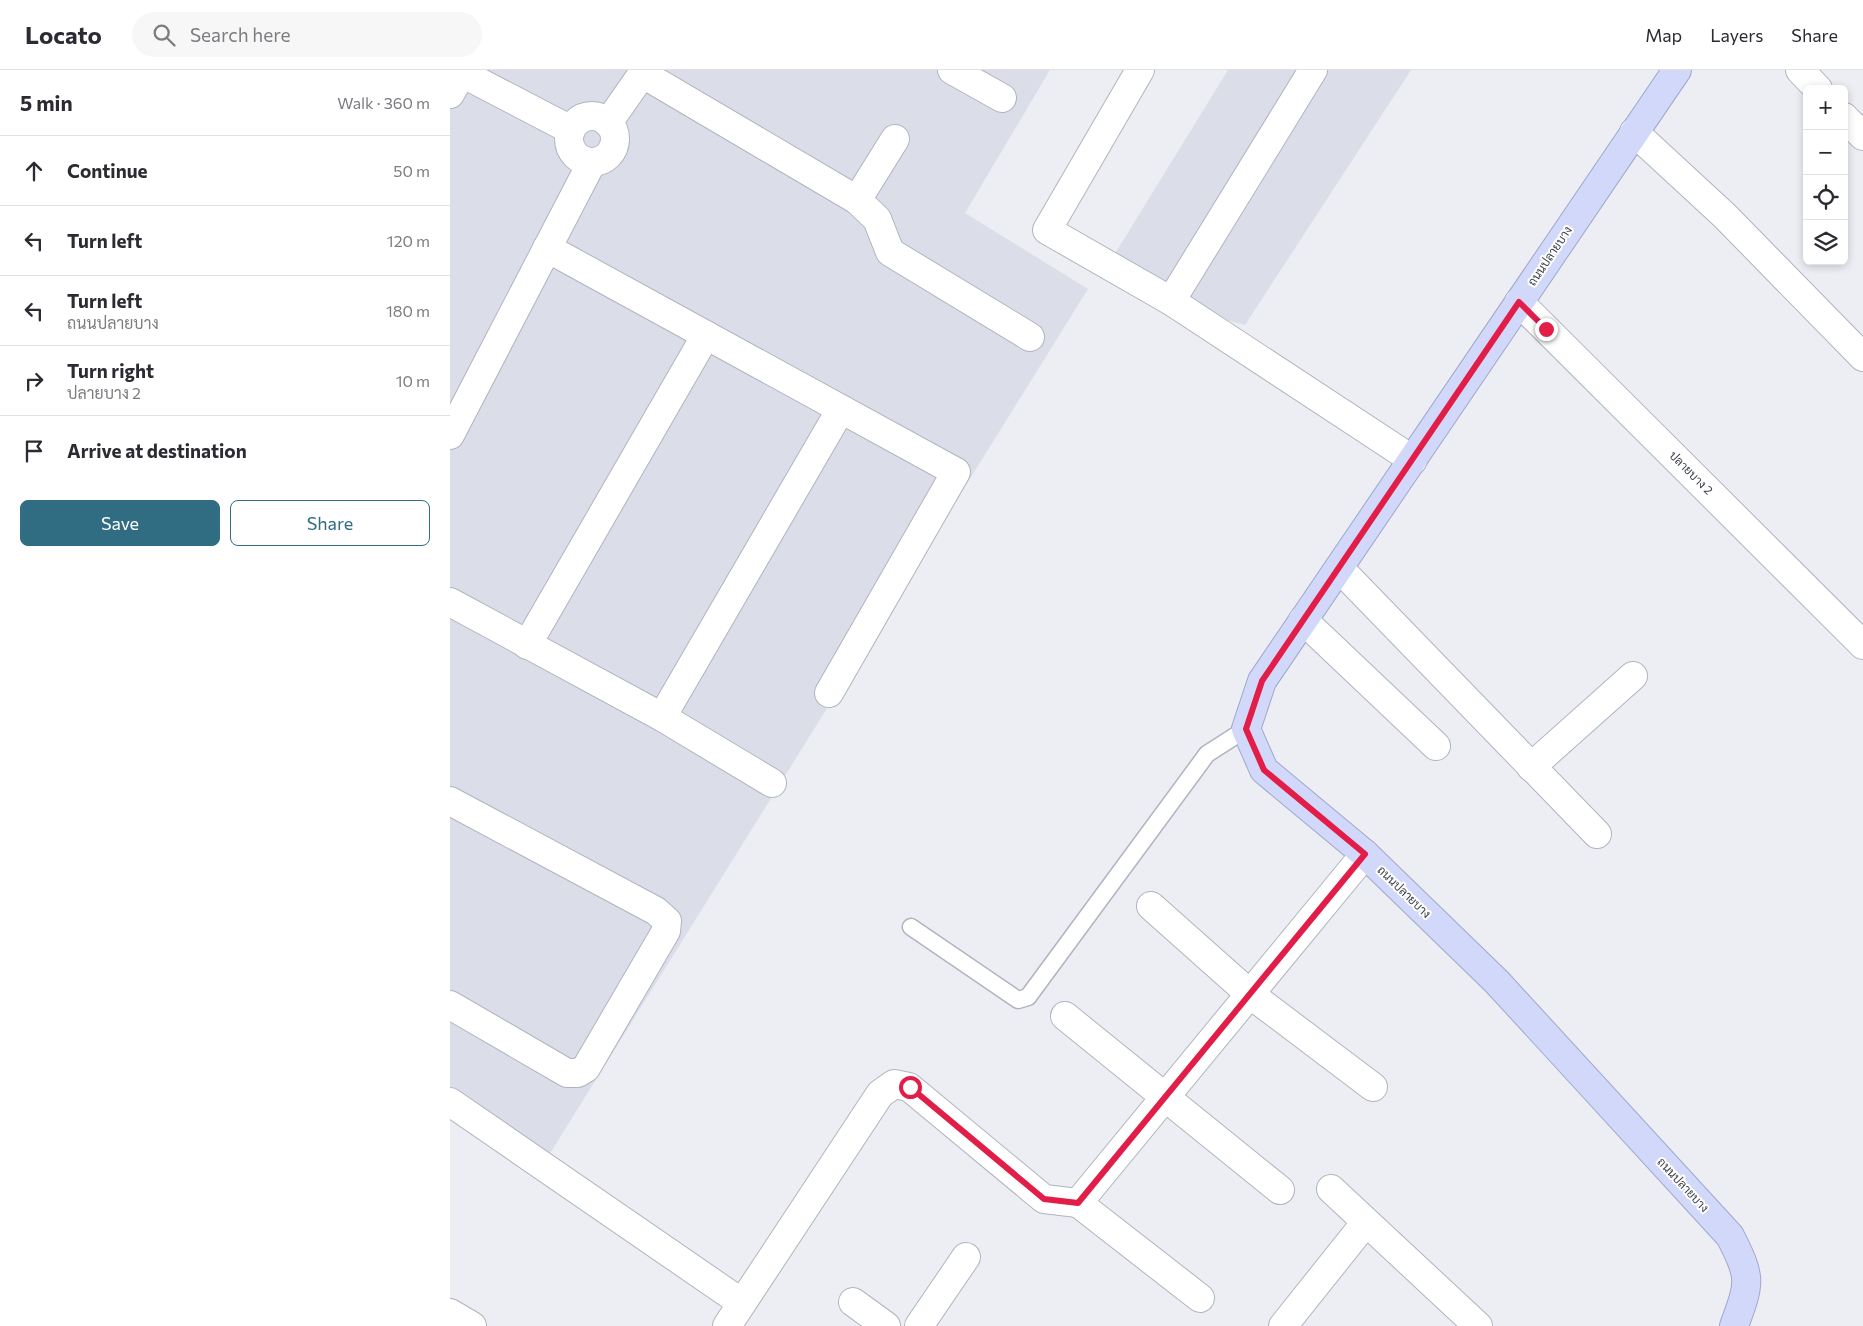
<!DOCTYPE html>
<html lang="en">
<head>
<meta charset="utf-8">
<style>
	:root { --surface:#fff; --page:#f7f7f7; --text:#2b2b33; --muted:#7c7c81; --line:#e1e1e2; --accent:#306c82 }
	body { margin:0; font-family:Commissioner,Sarabun,sans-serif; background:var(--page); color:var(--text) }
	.controls { position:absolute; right:15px; top:15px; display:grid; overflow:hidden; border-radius:8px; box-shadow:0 2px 8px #0003 }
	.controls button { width:45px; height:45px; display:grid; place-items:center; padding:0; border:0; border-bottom:1px solid var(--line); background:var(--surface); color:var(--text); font:25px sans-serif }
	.stop { position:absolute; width:15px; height:15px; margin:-11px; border:4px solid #e11d48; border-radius:50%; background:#fff }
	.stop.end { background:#e11d48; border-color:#fff; box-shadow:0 1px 5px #0008 }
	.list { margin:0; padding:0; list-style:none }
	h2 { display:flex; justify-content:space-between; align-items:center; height:65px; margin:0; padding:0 20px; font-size:21px }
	h2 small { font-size:16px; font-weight:400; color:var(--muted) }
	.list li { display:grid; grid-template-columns:32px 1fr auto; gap:15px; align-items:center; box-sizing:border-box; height:70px; padding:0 20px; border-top:1px solid var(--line) }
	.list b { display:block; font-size:19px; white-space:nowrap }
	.list p { margin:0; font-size:16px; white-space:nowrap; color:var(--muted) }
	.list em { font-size:16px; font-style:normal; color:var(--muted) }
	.actions { display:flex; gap:10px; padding:15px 20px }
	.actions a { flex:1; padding:11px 0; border:1px solid var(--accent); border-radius:8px; text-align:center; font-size:18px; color:var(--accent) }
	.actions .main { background:var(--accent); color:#fff }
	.icon { flex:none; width:28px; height:28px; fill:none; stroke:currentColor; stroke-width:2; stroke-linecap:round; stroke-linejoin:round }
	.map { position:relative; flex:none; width:1413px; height:1256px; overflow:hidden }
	header { display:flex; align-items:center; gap:30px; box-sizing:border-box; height:70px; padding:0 25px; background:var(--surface); border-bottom:1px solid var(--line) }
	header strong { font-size:24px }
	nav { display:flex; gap:28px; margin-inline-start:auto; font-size:18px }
	.search { width:350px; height:45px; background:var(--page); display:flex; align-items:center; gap:12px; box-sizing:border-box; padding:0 18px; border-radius:28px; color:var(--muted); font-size:19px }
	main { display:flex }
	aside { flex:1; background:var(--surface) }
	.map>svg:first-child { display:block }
	.residential { fill:#dbdee8 }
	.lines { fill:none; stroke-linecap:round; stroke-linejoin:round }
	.lane-casing { stroke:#b0b4bf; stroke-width:19 }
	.street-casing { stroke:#b0b4bf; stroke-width:30 }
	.secondary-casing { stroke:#9fa7cc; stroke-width:30 }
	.lane { stroke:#fff; stroke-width:16 }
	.street { stroke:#fff; stroke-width:28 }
	.secondary { stroke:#d2d8f9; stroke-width:28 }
	.route { stroke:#e11d48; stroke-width:6 }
	.labels { text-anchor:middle; stroke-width:4; stroke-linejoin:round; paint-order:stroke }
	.street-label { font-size:12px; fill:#3b3f48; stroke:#fff }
</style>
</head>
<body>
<header>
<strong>Locato</strong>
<div class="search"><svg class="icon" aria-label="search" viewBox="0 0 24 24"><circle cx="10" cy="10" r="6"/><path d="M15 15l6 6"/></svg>Search here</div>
<nav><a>Map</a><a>Layers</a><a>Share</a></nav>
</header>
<main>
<aside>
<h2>5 min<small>Walk · 360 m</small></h2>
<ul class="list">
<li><svg class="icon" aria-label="ahead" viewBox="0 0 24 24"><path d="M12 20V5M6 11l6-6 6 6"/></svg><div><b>Continue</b></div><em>50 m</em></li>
<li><svg class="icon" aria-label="left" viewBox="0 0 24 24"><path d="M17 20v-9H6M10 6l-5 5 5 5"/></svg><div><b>Turn left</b></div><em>120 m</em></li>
<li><svg class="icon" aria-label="left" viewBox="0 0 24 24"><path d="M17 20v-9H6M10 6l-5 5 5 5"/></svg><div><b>Turn left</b><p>ถนนปลายบาง</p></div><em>180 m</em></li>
<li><svg class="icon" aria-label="right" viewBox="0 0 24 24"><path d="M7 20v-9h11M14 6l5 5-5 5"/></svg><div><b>Turn right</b><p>ปลายบาง 2</p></div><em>10 m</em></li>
<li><svg class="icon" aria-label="arrive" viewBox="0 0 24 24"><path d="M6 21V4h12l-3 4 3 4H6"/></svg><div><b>Arrive at destination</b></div></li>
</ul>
<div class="actions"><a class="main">Save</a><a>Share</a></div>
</aside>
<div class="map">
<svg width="1413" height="1256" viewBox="0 0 1413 1256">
	<rect width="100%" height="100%" fill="#eceef4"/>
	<g class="residential">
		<path d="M0,0H600L515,143L638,219L99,1085L0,1022Z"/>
		<path d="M778,0H961L795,255L780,251L658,195Z"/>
	</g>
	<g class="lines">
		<g class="lane-casing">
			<path id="lane" d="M461,857L568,930L578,927L757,684L796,659"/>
		</g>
		<g class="street-casing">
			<g id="street">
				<path d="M6,0L121,60"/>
				<path d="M502,0L552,28"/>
				<path d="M690,0L597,160L721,231L963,390"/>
				<path d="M1350,0L1368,19"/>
				<path d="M193,4L407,130L427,149L440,182L580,267"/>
				<path d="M0,24L12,3"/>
				<circle cx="142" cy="69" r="23"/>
				<path d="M1394,47L1413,66"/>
				<path d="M158,53L195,0"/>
				<path d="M1184,62L1275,146L1413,287"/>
				<path d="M407,130L445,69"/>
				<path d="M97,178L506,402L379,623"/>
				<path d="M721,231L863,0"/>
				<path d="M1069,232L1413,575"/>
				<path d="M0,365L142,92"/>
				<path d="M889,498L1147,764"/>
				<path d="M0,532L212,647L322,713"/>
				<path d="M853,550L986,676"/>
				<path d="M77,575L256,265"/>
				<path d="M212,647L391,339"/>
				<path d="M1081,697L1183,606"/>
				<path d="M0,731L206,841L217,851L216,861L136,998L128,1003H117L0,935"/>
				<path d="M701,836L801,925L923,1017"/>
				<path d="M615,946L830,1120"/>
				<path d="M0,1032L292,1233"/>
				<path d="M881,1119L1028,1256"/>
				<path d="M628,1133L750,1228"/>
				<path d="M403,1232L436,1256"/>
				<path d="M0,1243L22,1256"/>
				<path d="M277,1256L430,1024L444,1014L459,1017L594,1129L628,1133L915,784"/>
				<path d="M469,1256L516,1187"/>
				<path d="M833,1256L916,1152"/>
			</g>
		</g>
		<g class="secondary-casing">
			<path id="secondary" d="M1227,0L812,611L796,659L814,700L915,784L1047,912L1280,1166C1302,1209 1300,1212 1284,1256"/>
		</g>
		<use href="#lane" class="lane"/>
		<use href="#street" class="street"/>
		<use href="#secondary" class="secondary"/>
	</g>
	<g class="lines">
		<path class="route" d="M460,1017L594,1129L628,1133L915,784L814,700L796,659L812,611L1069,232L1096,259"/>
	</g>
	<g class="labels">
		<g class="street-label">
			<text transform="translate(1100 186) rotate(-56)" y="4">ถนนปลายบาง</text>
			<text transform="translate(1241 403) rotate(45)" y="4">ปลายบาง 2</text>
			<text transform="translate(954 822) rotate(44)" y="4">ถนนปลายบาง</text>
			<text transform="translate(1233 1115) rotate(47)" y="4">ถนนปลายบาง</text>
		</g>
	</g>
</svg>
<div class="controls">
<button>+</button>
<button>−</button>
<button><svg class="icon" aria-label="locate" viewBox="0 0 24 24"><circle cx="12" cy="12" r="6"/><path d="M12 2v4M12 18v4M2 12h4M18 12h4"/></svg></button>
<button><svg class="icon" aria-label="layers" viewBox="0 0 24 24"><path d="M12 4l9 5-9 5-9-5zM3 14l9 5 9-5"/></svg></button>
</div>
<div class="stop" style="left:460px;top:1017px"></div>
<div class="stop end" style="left:1096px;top:259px"></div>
</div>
</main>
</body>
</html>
